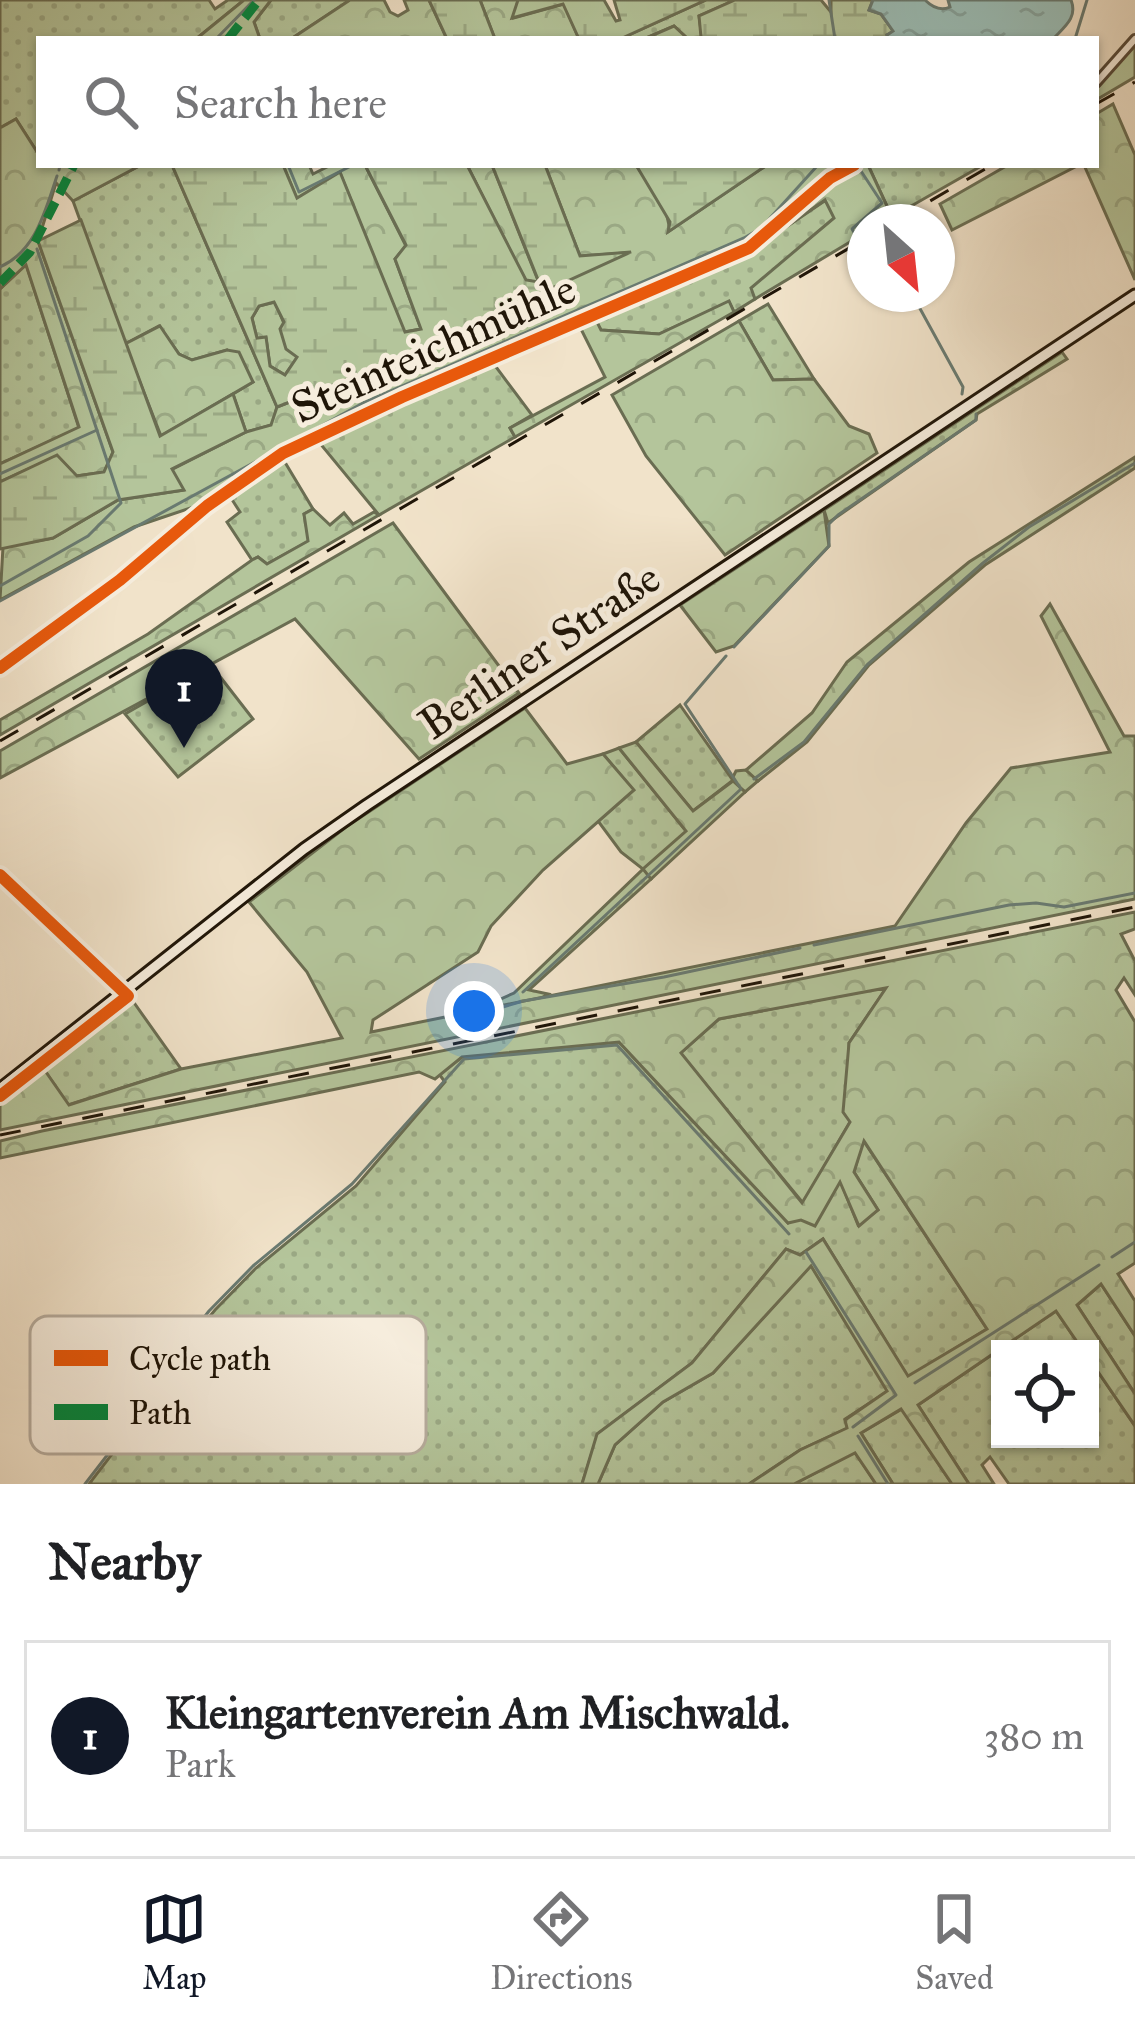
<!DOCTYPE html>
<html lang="en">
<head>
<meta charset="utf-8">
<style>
	:root { --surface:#fff; --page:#f6f6f6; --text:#202124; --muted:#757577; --line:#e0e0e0; --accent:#111827 }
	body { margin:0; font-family:"IM FELL Great Primer",serif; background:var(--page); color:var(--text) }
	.controls { position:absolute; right:36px; bottom:36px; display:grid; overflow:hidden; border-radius:0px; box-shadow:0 3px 9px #0004 }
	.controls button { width:108px; height:108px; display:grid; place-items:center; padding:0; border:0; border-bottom:3px solid var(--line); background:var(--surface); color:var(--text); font:60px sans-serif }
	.compass { position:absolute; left:847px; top:204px; width:108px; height:108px; border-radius:50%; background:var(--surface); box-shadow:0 3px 9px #0004; rotate:153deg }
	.you { position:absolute; left:474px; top:1011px; width:42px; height:42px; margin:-30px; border:9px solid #fff; border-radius:50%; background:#1a73e8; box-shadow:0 0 0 18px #1a73e833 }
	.badge { display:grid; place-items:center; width:78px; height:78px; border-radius:50%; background:var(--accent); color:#fff; font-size:39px; font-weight:700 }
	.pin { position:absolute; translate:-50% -99px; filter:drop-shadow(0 3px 6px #0008) }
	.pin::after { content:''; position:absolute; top:63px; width:42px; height:36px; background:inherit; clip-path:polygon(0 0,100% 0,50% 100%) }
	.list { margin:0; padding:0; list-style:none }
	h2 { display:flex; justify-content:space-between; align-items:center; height:156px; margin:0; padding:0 48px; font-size:51px }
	h2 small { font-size:39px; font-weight:400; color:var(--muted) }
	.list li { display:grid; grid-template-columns:78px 1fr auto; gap:36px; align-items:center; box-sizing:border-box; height:192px; margin:0 24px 24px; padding:0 24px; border:3px solid var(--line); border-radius:0px }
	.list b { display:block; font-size:45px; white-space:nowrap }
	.list p { margin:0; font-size:39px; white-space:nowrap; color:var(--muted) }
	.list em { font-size:39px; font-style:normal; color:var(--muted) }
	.icon { flex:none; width:66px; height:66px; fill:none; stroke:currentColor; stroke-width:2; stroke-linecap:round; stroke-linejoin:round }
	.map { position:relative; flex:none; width:1135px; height:1484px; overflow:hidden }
	.search { position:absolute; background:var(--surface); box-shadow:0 3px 9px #0004; left:36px; right:36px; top:36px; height:132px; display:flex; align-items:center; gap:30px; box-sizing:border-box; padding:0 42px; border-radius:0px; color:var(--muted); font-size:45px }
	.sheet { height:372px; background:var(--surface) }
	nav { display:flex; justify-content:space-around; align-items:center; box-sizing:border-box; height:168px; border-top:3px solid var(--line); background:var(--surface); font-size:33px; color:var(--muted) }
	nav a { display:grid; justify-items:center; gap:6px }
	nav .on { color:var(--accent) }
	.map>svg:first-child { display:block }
	.green { fill:url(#green-dots); stroke:#6a6d52; stroke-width:3 }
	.forest { fill:url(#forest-crowns); stroke:#6a6d52; stroke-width:3; fill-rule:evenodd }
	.wetland { fill:url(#wetland-marsh); stroke:#6a6d52; stroke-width:3; fill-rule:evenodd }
	.water { fill:url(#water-ripples); stroke:#697a71; stroke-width:3 }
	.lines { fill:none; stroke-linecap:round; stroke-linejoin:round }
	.stream { stroke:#697a71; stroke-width:3 }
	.minor-casing { stroke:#544838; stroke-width:12 }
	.secondary-casing { stroke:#1f1508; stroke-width:15 }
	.minor { stroke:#f6eddd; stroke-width:6 }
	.secondary { stroke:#f6eddd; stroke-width:9 }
	.rail { stroke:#1f1508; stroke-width:3; stroke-dasharray:21 21; stroke-linecap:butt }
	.quiet { stroke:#00873e; stroke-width:9; stroke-dasharray:18 9; stroke-linecap:butt }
	.cycleway-casing { stroke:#f6eddd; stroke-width:20 }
	.cycleway { stroke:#e8590c; stroke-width:12 }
	.labels { text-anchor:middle; stroke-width:10; stroke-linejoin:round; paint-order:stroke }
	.street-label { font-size:45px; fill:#1f1508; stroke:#f6eddd }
	.key { fill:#f6eddd; stroke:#b6ac9d; stroke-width:3 }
	.key-label { font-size:33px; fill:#1f1508 }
</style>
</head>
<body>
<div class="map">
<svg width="1135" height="1484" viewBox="0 0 1135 1484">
	<defs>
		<pattern id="green-dots" width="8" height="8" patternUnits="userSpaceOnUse" patternTransform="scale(3)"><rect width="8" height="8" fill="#b4c59b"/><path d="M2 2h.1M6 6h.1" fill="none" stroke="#9aa884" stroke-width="1.8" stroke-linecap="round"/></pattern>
		<pattern id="forest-crowns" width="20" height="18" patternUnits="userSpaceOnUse" patternTransform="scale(3)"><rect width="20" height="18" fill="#b4c59b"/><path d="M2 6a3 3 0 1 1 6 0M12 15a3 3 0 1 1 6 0" fill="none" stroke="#9aa884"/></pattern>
		<pattern id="wetland-marsh" width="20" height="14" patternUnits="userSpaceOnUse" patternTransform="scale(3)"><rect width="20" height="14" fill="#b4c59b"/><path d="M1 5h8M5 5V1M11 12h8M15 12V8" fill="none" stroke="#9aa884"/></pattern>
		<pattern id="water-ripples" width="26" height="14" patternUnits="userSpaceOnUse" patternTransform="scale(3)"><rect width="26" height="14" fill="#9bbeb7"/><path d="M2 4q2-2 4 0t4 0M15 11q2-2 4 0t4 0" fill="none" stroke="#85a29c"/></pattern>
	</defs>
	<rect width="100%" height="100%" fill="#f1e3ca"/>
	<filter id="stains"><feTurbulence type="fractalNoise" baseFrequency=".00167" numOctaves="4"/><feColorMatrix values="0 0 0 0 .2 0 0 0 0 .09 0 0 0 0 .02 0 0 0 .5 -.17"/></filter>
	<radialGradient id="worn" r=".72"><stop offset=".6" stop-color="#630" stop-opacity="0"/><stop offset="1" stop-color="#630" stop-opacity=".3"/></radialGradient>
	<g class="green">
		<path d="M0,0H209L215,9L228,0H244L196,39H39V155L16,119L0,128Z"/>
		<path d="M271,0H350L291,39H260L254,22Z"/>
		<path d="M706,0H735L699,16L702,38H687L674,26L644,39H620Z"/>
		<path d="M141,165H172L277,407L272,425L246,432L233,394L253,382L227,350L192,360L179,354L159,326L125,344L73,201Z"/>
		<path d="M868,165H983L892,217Z"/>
		<path d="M826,200L835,218L752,288L755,299L734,312L729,302L659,334L601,330L596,322L736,261Z"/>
		<path d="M26,264L79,428L0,464V289Z"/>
		<path d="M768,304L814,379L773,380L739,321Z"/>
		<path d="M1062,352L1067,359L977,414L976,420L828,523L824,510Z"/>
		<path d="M492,356L493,363L532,415L510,428L515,437L379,515L318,441L333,435L332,426Z"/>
		<path d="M283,459L313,509L304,514L309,541L267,564L258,557L252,560L227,522L240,512L229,495Z"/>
		<path d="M211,665L253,719L178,777L125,714Z"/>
		<path d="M680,705L732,779L736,771L746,770L758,781L745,792L732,781L693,811L636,742Z"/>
		<path d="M619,748L687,832L644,869L651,879L529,990L548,994L537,1001L472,1012L514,993L643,869L621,852L598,821L633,790L603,754Z"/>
		<path d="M887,987L849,1043L850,1122L803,1203L680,1053L719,1019Z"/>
		<path d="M130,997L181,1069L68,1105L41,1065Z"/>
		<path d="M619,1042L788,1223L840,1180L858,1225L878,1210L854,1172L863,1140L987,1329L908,1377L823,1239L800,1255L786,1249L692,1363L598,1434L582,1484H89L163,1388L186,1345L215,1310L256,1268L356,1186L445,1082L439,1074L462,1057Z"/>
		<path d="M811,1265L888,1391L845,1419L848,1428L800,1450L749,1484H598L615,1445L663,1402L713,1373Z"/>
		<path d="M1101,1284L1135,1336V1394L1077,1305Z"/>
		<path d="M1056,1311L1082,1349H1000V1439H1090V1360L1135,1426V1484H1009L990,1457L982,1465L994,1484H969L918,1405Z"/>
		<path d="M902,1409L952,1484H893L861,1433Z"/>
		<path d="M855,1452L876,1484H794Z"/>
	</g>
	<g class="forest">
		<path d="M244,0H271L254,22L260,39H196Z"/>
		<path d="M350,0H384L390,12L398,16L408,10L404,0H429L447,39H291Z"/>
		<path d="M480,0H518L514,18L564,4L579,39H495Z"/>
		<path d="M1135,41V77L1096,100V86Z"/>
		<path d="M1113,104L1135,155V280L1084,165H1096V114Z"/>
		<path d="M16,119L39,155V165H141L73,201L56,183L38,241L113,452L104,472L76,476L57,456L0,482V464L79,427L26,265L0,289V128Z"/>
		<path d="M283,165H309L313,174L331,165H365L406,246L395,259L421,329L404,332L340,173L297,199Z"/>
		<path d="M467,165H492L539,283L525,280Z"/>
		<path d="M545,165H636C649,185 670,207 669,231L767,165H868L892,217L883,222H865V233L755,299L751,288L834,218L825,200L736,261L597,322L601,330L659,334L729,301L734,312L515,437L510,428L605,377L579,325L493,363L491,356L332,425L333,435L283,459L229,495L134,527L0,600L3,547L53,538L118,500L183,490L171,470L246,432L271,425L277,407L471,331L493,315L625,253L580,256Z"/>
		<path d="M1008,165H1079L952,230L940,204Z"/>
		<path d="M275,302L298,357L285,375L270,366L266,338L257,339L252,318L259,306Z"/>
		<path d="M739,321L773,380L814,379L849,426L869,434L877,453L725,555L646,456L612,395Z"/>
		<path d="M160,326L179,354L192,360L227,350L239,352L253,382L161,436L125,344Z"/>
		<path d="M1135,457V468L985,565L869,665L807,742L758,781L746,770L812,713L847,662L969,562Z"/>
		<path d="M313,509L330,525L344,513L353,524L374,512L379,515L0,735V720L148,634L252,560L258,557L267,564L308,541L304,514Z"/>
		<path d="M824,510L829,546L734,646L716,652L680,605Z"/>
		<path d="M393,523L519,693L419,759L295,619L0,778V751Z"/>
		<path d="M1050,604L1124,736H1135V899L0,1130V1100L41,1065L69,1105L181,1069L342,1038L307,972L249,902L346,827L525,708L567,764L603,754L634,790L543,870L491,926L478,952L373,1020L371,1032L895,926L966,823L1011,768L1110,752L1041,616Z"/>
		<path d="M636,742L693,811L733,781L745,792L651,879L643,869L686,831L619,748Z"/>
		<path d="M1135,912V929L1121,934L1135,961V995L1124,978L1116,990L1135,1022V1263L1118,1274L1135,1301V1336L1101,1284L1077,1305L1135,1394V1426L1090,1360V1349H1082L1056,1311L918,1405L969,1484H952L901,1409L861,1433L893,1484H876L855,1453L794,1484H749L800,1450L847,1428L845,1420L887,1391L811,1266L713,1373L663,1402L615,1445L598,1484H582L597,1434L692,1363L786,1249L800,1255L823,1239L908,1376L987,1329L864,1141L854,1172L878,1210L859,1226L840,1182L815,1226L801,1220L788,1223L619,1042L462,1057L435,1079L419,1072L0,1158V1141L42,1131ZM886,988L849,1043L843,1112L850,1122L802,1203L681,1053L719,1019Z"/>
	</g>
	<g class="wetland">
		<path d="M429,0H480L495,39H447Z"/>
		<path d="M518,0H604L616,21L620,20L614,0H706L620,39H579L563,4L512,18Z"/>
		<path d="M735,0H821L831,12V0H873L869,10L881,14L894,32L887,35L888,39H644L674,26L687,38L701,37L699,16Z"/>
		<path d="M172,165H283L297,198L340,172L405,332L421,329L395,259L406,245L365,165H467L526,280L539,282L492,165H545L580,256L631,252L493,315L471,331L277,407ZM274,302L284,322L280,329L286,349L297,357L285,375L270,366L266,337L257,338L252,318L259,306Z"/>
		<path d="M636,165H767L668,232L670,222Z"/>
		<path d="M81,220L160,436L233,394L246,432L172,469L184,490L118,500L53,538L0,549V482L57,455L77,476L104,472L113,452L38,241Z"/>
	</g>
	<path class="water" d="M873,0H925C932,7 941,11 950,7L948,0H1071C1078,18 1064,27 1053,39H888L887,35L893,31L881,14L869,10Z"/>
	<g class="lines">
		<g class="stream">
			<path d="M829,0L835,39"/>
			<path d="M216,39L254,0"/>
			<path d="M1075,39L1087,0"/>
			<path d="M288,165L299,192L353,165"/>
			<path d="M59,170L60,165"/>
			<path d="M855,234L852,229L882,203L859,168"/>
			<path d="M0,267C36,251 45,211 57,176"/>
			<path d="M912,294L963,387L962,394"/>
			<path d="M0,474L97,430"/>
			<path d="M0,586L88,536L121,503L37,249"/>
			<path d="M0,601L363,403L744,238L761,228L818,165"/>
			<path d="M734,647L829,546V524L838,515L976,420V414"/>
			<path d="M754,779L804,742L867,665L983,563L1029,527L1135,463"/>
			<path d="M814,945L1009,905L1036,903L1064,907L1135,893"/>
			<path d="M523,992L741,789L685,704L726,656"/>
			<path d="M489,1019L496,1009L523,1001L664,977L800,948"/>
			<path d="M806,1252L896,1395L853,1427"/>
			<path d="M1112,1257L1135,1242"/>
			<path d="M915,1383L1099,1265"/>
			<path d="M858,1436L888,1484"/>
			<path d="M85,1484L149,1401L184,1343L209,1311L253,1266L352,1184L464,1059L617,1045L789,1234"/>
		</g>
		<g class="minor-casing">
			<g id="minor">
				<path d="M1096,83L1135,39"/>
				<path d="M0,668L120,580L207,506L283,453L402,397L749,248L830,178L854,165"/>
				<path d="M0,875L123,991"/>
			</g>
		</g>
		<g class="secondary-casing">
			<path id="secondary" d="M0,1089L304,849L367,805L1135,295"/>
		</g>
		<use href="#minor" class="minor"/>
		<use href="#secondary" class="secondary"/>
		<g class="rail">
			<path d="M1096,104L1135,82"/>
			<path d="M894,222L992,165"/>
			<path d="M0,741L865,239"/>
			<path d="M0,1135L1135,907"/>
		</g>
		<g class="quiet">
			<path d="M228,39L259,0"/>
			<path d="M0,283L30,252L74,165"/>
		</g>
		<g class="cycleway-casing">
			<g id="cycleway">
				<path d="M0,668L120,580L207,506L283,453L402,397L749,248L830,178L854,165"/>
				<path d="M0,875L128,996L0,1096"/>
			</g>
		</g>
		<use href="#cycleway" class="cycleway"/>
	</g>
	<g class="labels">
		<g class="street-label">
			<text transform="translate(433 347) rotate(-24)" y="16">Steinteichmühle</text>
			<text transform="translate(539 650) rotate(-34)" y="16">Berliner Straße</text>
		</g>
	</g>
	<rect x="30" y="1316" width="396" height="138" rx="18" class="key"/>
	<rect x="54" y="1350" width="54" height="16" fill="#e8590c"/>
	<rect x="54" y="1404" width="54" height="16" fill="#00873e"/>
	<g class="key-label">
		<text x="129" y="1370">Cycle path</text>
		<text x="129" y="1424">Path</text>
	</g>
	<rect width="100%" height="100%" filter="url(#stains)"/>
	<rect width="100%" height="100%" fill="url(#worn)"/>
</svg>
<div class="controls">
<button><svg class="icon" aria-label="locate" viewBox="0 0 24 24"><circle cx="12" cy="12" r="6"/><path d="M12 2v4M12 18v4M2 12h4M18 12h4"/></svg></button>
</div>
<svg class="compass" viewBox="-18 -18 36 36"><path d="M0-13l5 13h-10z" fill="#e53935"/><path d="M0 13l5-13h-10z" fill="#757577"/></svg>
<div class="you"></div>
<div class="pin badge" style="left:184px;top:748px">1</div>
<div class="search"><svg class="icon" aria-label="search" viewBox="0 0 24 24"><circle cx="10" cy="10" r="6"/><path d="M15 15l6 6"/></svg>Search here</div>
</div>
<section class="sheet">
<h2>Nearby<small></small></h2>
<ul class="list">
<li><span class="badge">1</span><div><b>Kleingartenverein Am Mischwald.</b><p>Park</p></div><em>380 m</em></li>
</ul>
</section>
<nav>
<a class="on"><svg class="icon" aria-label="map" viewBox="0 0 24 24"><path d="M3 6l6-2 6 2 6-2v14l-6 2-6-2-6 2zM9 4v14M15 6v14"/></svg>Map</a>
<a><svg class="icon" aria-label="directions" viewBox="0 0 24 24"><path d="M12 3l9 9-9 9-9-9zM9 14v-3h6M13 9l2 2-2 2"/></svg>Directions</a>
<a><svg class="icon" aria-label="saved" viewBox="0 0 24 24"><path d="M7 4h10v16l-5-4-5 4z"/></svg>Saved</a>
</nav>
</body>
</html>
